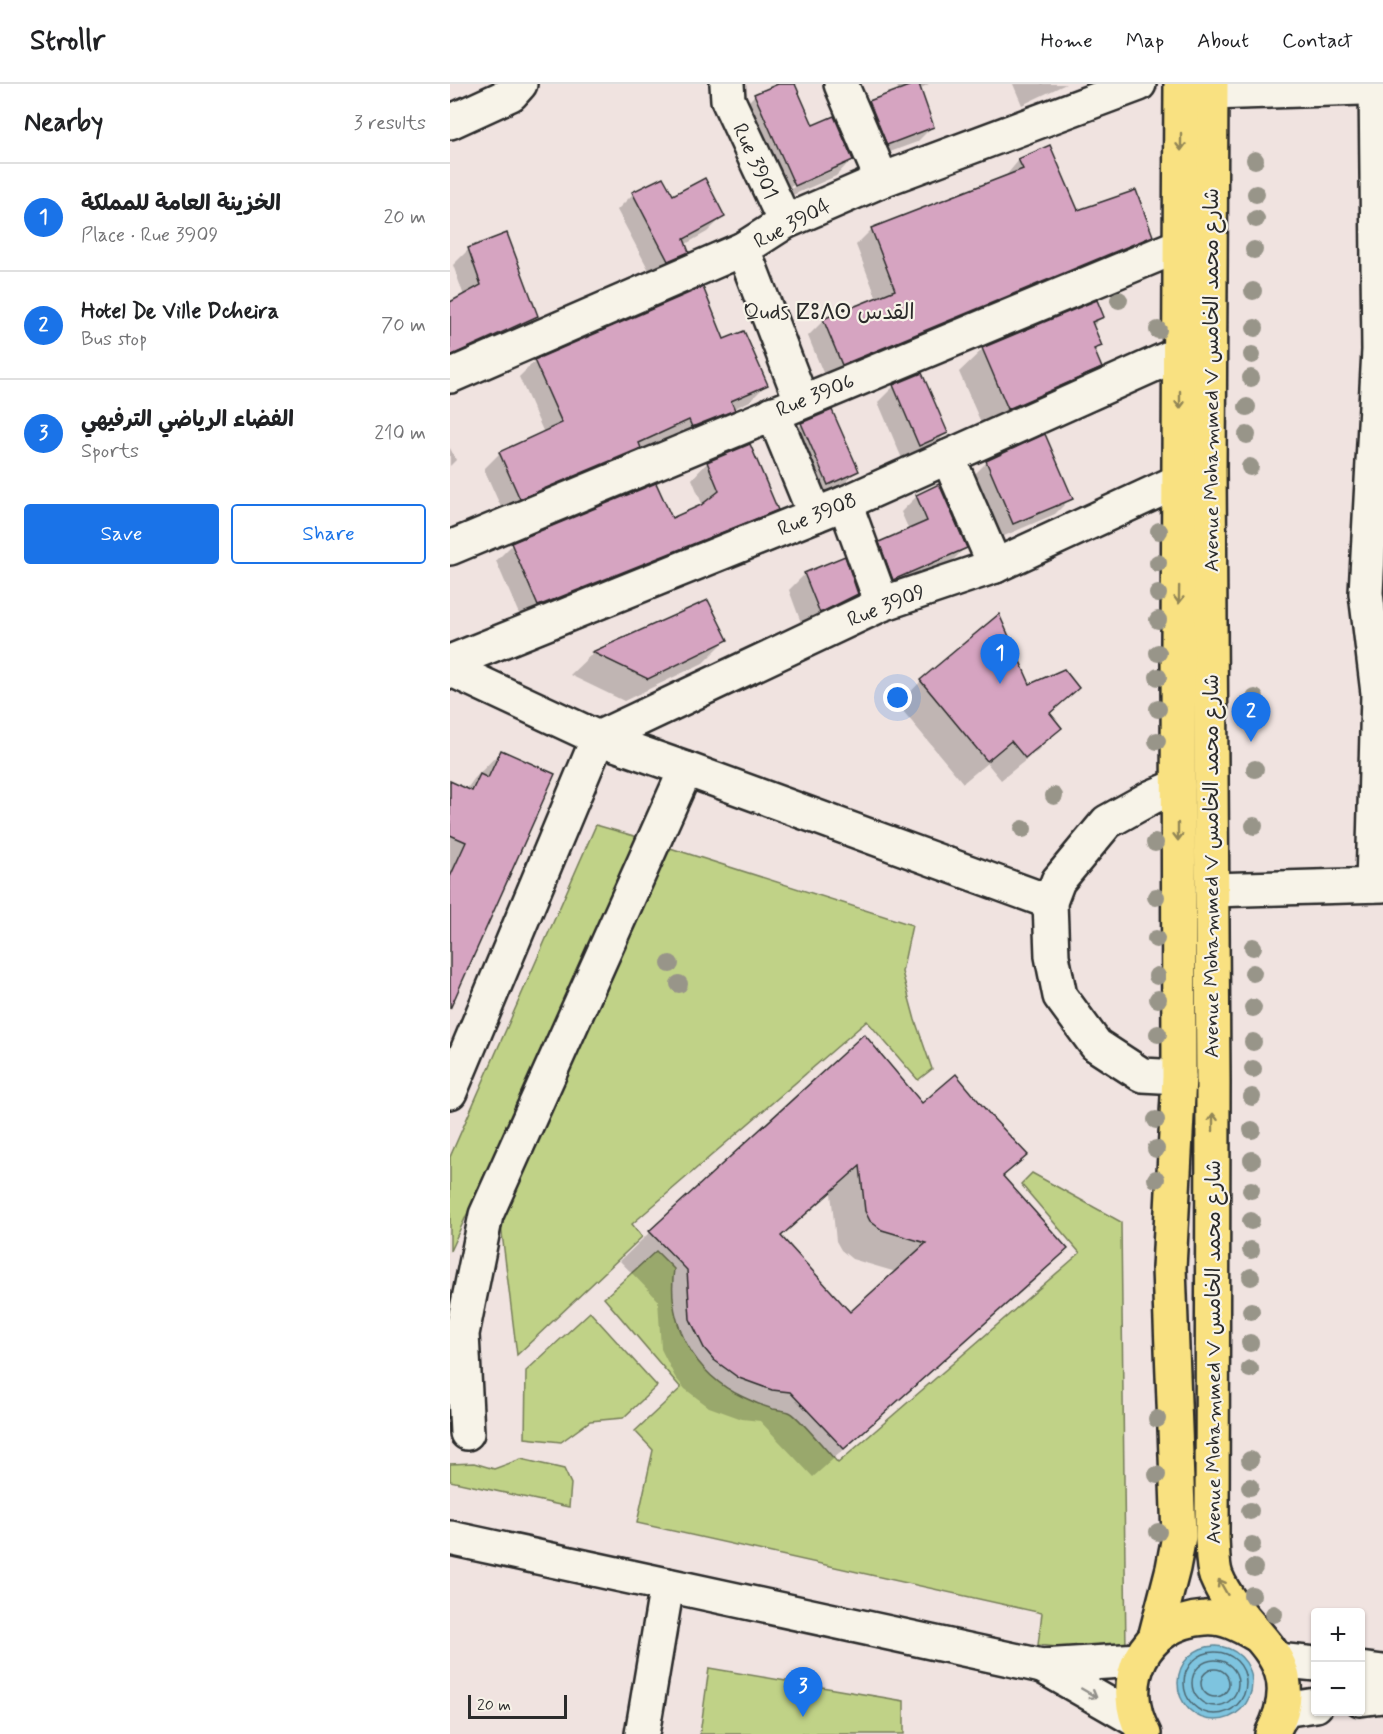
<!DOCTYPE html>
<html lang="en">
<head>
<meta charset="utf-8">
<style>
	:root { --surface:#fff; --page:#f6f6f6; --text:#202124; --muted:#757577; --line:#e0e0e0; --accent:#1a73e8 }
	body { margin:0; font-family:Mynerve,"Playpen Sans Arabic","Noto Sans Tifinagh",sans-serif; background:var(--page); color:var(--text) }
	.controls { position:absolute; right:18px; bottom:18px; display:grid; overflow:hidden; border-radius:6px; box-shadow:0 2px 4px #0004 }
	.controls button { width:54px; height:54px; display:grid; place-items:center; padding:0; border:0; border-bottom:2px solid var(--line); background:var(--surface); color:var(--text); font:30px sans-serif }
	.scale { position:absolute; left:18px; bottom:15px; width:99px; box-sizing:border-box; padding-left:6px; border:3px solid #2b2b2b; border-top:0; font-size:16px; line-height:21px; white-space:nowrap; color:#2b2b2b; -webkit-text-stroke:4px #f7f3e8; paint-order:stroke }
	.you { position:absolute; left:448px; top:614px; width:21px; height:21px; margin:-15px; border:4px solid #fff; border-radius:50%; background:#1a73e8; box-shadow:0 0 0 9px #1a73e833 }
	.badge { display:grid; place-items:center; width:39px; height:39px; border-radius:50%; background:var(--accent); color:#fff; font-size:20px; font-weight:700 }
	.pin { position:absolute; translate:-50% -50px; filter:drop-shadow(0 2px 3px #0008) }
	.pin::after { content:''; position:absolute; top:32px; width:21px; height:18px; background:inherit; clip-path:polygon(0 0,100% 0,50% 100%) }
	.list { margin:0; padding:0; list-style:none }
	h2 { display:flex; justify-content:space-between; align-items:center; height:78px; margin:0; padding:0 24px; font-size:26px }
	h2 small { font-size:20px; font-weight:400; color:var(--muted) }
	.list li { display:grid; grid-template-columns:39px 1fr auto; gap:18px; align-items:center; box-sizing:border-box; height:108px; padding:0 24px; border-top:2px solid var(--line) }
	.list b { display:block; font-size:22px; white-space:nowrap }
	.list p { margin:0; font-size:20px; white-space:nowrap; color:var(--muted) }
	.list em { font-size:20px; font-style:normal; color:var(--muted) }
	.actions { display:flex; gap:12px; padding:18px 24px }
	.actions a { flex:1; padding:14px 0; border:2px solid var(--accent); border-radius:6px; text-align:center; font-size:21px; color:var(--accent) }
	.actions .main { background:var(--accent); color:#fff }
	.map { position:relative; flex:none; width:933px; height:1650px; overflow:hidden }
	header { display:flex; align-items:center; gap:36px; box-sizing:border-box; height:84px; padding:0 30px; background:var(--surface); border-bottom:2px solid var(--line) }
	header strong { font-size:28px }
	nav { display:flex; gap:33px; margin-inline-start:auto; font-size:21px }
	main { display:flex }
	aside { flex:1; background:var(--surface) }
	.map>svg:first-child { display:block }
	.green { fill:#c0d287; stroke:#767e59; stroke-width:1.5 }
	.water { fill:#7ec4df; stroke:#5d8797; stroke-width:1.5 }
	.shadow { fill:#0003; fill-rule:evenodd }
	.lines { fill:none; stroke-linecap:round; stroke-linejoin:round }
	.shore { stroke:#4c6873; stroke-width:1.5 }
	.building { fill:#d6a4c1; stroke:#2b2b2b; stroke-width:1.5; fill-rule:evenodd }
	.minor-casing { stroke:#2b2b2b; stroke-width:38 }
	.major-casing { stroke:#2b2b2b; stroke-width:38 }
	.minor { stroke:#f7f3e8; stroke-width:33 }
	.major { stroke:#f9e181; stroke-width:33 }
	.tree { fill:#989589 }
	.oneway { stroke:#928656 }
	.oneway2 { stroke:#918f8a }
	.labels { text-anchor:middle; stroke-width:4.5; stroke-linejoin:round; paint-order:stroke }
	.street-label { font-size:21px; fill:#2b2b2b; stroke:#f7f3e8 }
	.neighbourhood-label { font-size:22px; fill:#2b2b2b; stroke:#f7f3e8 }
</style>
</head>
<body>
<header>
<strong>Strollr</strong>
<nav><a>Home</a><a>Map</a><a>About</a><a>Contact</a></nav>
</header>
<main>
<aside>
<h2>Nearby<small>3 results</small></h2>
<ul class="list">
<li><span class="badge">1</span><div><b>الخزينة العامة للمملكة</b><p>Place · Rue 3909</p></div><em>20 m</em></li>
<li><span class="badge">2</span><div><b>Hotel De Ville Dcheira</b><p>Bus stop</p></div><em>70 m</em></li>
<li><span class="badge">3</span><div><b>الفضاء الرياضي الترفيهي</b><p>Sports</p></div><em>210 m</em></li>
</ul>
<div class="actions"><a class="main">Save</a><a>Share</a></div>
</aside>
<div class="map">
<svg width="933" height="1650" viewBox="0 0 933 1650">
	<rect width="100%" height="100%" fill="#f0e3e0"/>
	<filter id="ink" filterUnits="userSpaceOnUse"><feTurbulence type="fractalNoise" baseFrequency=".0167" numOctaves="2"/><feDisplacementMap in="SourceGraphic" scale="12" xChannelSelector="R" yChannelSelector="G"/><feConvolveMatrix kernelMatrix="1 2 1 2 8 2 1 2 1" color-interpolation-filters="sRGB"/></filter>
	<g filter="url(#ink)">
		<g class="green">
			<path d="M146,741L191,754L0,1167V1073Z"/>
			<path d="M217,763L462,841L452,888L465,936L482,985L468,996L417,937L182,1140L192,1153L67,1271L51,1141Z"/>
			<path d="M582,1089L671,1138L676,1570L588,1561L592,1529L187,1439L203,1366L185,1347L231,1304L154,1214L206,1167L224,1185C216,1239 244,1290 293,1313C303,1318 313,1322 323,1325C328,1326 336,1326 341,1329C350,1334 379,1370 388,1379L630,1169L571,1100Z"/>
			<path d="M140,1228L207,1302L173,1334L140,1337L111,1358L75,1354L76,1287Z"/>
			<path d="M71,1375L114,1385L121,1400L119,1423L0,1397V1380L24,1379L44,1385Z"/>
			<path d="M259,1584L454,1617V1650H250Z"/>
		</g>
		<circle class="water" cx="765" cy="1599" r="37"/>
		<g class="shadow">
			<path d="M331,0H343L362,43L401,76L386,92L329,117L289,27L305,11ZM384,83V86L338,106L337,104Z"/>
			<path d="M446,0H479L469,5L483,42L467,58L421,75L404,35L420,19L449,7Z"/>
			<path d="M563,0H616L572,21Z"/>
			<path d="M569,76L627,128L701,152L685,168L376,296L358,252L374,236L427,215L406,161L422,145L554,94Z"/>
			<path d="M212,95L222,113L273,133L257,148L234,161L237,168L221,184L202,192L167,126L183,110Z"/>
			<path d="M19,165L86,232L70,248L0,279V220L14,212L3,181Z"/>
			<path d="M652,233L643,242L651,261L643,269L650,283L627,306L535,348L509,288L533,265Z"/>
			<path d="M274,257L316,301L300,317L283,325L267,341L226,358L223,351L185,369L173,380L54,430L34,385L50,369L94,349L69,293L85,277Z"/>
			<path d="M444,302L497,348L481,364L453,377L428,318Z"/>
			<path d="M352,340L407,387L391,402L362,416L336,356Z"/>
			<path d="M299,362L326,425L310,441L72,537L46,477L62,461L221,435L253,422L242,395L257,379Z"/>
			<path d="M0,364L6,376L0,382Z"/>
			<path d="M537,378L621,414L605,430L547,455L521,394Z"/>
			<path d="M467,412L515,464L499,480L427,511L414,475L430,459L459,446L451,428Z"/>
			<path d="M394,474L407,510L391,526L353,544L339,506L355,490Z"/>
			<path d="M257,518L276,556L253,579L174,617L120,591L143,569Z"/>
			<path d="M549,532L580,602L627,604L599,631L610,643L587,667L551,696L537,679L513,699L448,621L471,597Z"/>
			<path d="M51,667L0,921V701L16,706L24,695Z"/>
			<path d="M414,953L472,1021L540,1033L576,1071L552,1094L616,1165L586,1195L363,1393L310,1337L292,1335L259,1323L235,1305L225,1293L211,1265L208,1216L170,1177L200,1148ZM381,1109L386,1157L391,1166L402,1175L446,1188L399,1230L330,1154Z"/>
		</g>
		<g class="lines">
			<g class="shore">
				<circle cx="765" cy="1599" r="31"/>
				<circle cx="765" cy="1599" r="23"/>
				<circle cx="765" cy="1599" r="14"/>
			</g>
		</g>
		<g class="building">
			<path d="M328,0H345L363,41L384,32L403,76L345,102L304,10Z"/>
			<path d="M464,0H469L484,43L437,61L419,17Z"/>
			<path d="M600,61L628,126L686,106L703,152L392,281L373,235L445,206L421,144L573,85L568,75Z"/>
			<path d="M213,93L223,111L255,94L275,133L234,155L239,168L218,177L182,108Z"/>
			<path d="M57,149L88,232L0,272V218L31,201L18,164Z"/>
			<path d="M253,203L274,255L294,247L318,301L281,317L285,326L242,343L239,336L189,359L191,364L70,415L49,368L112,339L84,276Z"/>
			<path d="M647,216L654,233L642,238L652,262L644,265L652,284L558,325L532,264Z"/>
			<path d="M472,289L498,349L469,362L443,301Z"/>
			<path d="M382,326L409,387L378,401L351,339Z"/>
			<path d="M595,350L623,415L563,440L536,377Z"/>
			<path d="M300,360L328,426L88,522L61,459L206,399L222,434L251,421L269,407L257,378Z"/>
			<path d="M489,400L517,464L443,496L429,458L477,437L466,411Z"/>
			<path d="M395,472L408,510L370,529L354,489Z"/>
			<path d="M258,516L278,556L198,595L142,568Z"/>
			<path d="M549,530L580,600L614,585L629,604L600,629L612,644L575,674L561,657L537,677L470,596Z"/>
			<path d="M51,666L105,690L0,925V793L16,758L0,751V697L22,707L30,690L38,694Z"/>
			<path d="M414,950L472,1019L506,990L541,1032L578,1071L553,1092L618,1165L394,1365L340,1308L322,1306L289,1294L264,1276L254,1264L240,1235L237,1186L199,1147ZM410,1082L415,1127L420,1137L432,1146L476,1159L400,1228L331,1152Z"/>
		</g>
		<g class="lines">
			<g class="minor-casing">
				<g id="minor">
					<path d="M277,0L278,16L335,138"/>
					<path d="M391,0L432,96"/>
					<path d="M761,9L912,4L926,0"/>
					<path d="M0,38L61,10L70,0"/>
					<path d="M293,165L351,316"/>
					<path d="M0,292L293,165L335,138L432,96L689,0"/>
					<path d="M323,329L365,431"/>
					<path d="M498,373L545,482"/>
					<path d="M395,419L432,520"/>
					<path d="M0,464L731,161"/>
					<path d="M0,578L395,419L730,269"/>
					<path d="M0,585L148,654L236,685L600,818"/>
					<path d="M148,654L432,520L545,482L729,397"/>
					<path d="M728,702L702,713L657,738L608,797L600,818L602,872L610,912L646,961L692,991L729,993"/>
					<path d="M923,801L928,609L916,509L929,266L926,0"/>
					<path d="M762,806L933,801"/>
					<path d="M0,1008L148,654"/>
					<path d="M17,1349L12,1250L36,1131L236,685"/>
					<path d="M0,1454L592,1582L689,1576"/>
					<path d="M827,1576L866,1580"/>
					<path d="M592,1582L686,1636"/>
					<path d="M910,1585L933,1588"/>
					<path d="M910,1615L933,1612"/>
					<path d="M831,1633L833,1626L866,1621"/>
					<path d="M192,1650L217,1501"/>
				</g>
			</g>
			<g class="major-casing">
				<g id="major">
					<path d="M761,0L759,386L763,998L762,1455C763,1466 762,1481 766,1492C791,1553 863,1571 822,1650"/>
					<path d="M705,1554L723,1484L729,1452L719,1184L729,993L728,562L731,0"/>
					<path d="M694,1650C665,1598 694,1538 755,1534C774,1532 791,1542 807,1551"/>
				</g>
			</g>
			<use href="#minor" class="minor"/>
			<use href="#major" class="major"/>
		</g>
		<g class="tree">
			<circle cx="805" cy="76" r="9"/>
			<circle cx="806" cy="110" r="9"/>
			<circle cx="806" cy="135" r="9"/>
			<circle cx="804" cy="166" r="9"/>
			<circle cx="803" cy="207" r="9"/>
			<circle cx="669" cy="216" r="9"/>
			<circle cx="805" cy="244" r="9"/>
			<circle cx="708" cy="246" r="9"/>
			<circle cx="802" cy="271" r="9"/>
			<circle cx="801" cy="294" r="9"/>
			<circle cx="797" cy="323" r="9"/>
			<circle cx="797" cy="351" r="9"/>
			<circle cx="800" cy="383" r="9"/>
			<circle cx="709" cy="447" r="9"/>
			<circle cx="708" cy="479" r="9"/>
			<circle cx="708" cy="510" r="9"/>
			<circle cx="708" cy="536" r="9"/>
			<circle cx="708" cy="569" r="9"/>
			<circle cx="708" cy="593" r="9"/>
			<circle cx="805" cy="614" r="9"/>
			<circle cx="708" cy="625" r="9"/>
			<circle cx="707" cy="657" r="9"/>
			<circle cx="805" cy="685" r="9"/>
			<circle cx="604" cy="712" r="9"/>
			<circle cx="804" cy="742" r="9"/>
			<circle cx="573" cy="745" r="9"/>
			<circle cx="705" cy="759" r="9"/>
			<circle cx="706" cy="813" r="9"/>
			<circle cx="706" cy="855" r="9"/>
			<circle cx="803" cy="863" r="9"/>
			<circle cx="220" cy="880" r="9"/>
			<circle cx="803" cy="889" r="9"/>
			<circle cx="707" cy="892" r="9"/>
			<circle cx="229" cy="900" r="9"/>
			<circle cx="708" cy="915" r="9"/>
			<circle cx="803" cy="924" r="9"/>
			<circle cx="708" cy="950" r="9"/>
			<circle cx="803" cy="958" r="9"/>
			<circle cx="803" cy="985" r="9"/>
			<circle cx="802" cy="1013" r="9"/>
			<circle cx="706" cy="1036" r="9"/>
			<circle cx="802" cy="1046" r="9"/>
			<circle cx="706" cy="1065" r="9"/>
			<circle cx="802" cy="1076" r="9"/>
			<circle cx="706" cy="1095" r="9"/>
			<circle cx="801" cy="1106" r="9"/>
			<circle cx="801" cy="1137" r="9"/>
			<circle cx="801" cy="1166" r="9"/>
			<circle cx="801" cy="1193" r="9"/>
			<circle cx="801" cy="1227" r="9"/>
			<circle cx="800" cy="1259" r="9"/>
			<circle cx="800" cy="1285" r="9"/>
			<circle cx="707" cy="1335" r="9"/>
			<circle cx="800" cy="1376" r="9"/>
			<circle cx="707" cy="1391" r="9"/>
			<circle cx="800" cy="1403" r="9"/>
			<circle cx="800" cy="1427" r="9"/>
			<circle cx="708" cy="1448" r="9"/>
			<circle cx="802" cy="1461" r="9"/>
			<circle cx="804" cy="1484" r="9"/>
			<circle cx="802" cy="1511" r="9"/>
			<circle cx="824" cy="1530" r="9"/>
		</g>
		<defs><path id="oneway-shaft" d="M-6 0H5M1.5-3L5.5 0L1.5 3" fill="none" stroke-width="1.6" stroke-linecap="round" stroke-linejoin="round" transform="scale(1.5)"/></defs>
		<g class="oneway">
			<use href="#oneway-shaft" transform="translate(731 58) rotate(90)"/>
			<use href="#oneway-shaft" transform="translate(730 316) rotate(90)"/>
			<use href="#oneway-shaft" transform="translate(729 511) rotate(91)"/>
			<use href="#oneway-shaft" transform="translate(728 748) rotate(90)"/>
			<use href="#oneway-shaft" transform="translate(763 1038) rotate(-90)"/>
			<use href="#oneway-shaft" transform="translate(773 1503) rotate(-120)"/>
		</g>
		<use class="oneway2" href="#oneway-shaft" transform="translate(639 1609) rotate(30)"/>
	</g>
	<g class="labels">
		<g class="street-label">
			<text transform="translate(306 77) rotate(65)" y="7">Rue 3901</text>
			<text transform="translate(342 139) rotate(-28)" y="7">Rue 3904</text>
			<text transform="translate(761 296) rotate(-90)" y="7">Avenue Mohammed V شارع محمد الخامس</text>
			<text transform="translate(365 311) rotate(-22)" y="7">Rue 3906</text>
			<text transform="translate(367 430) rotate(-22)" y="7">Rue 3908</text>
			<text transform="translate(436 521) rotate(-22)" y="7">Rue 3909</text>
			<text transform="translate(761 782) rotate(-90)" y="7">Avenue Mohammed V شارع محمد الخامس</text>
			<text transform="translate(763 1268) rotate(-90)" y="7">Avenue Mohammed V شارع محمد الخامس</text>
		</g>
		<g class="neighbourhood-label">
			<text x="379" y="235">Quds ⵇⵓⴷⵙ القدس</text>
		</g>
	</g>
</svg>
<div class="controls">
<button>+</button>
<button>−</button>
</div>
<div class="scale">20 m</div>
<div class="you"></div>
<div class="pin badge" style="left:550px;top:600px">1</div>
<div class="pin badge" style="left:801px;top:658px">2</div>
<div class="pin badge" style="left:353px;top:1633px">3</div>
</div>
</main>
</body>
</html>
